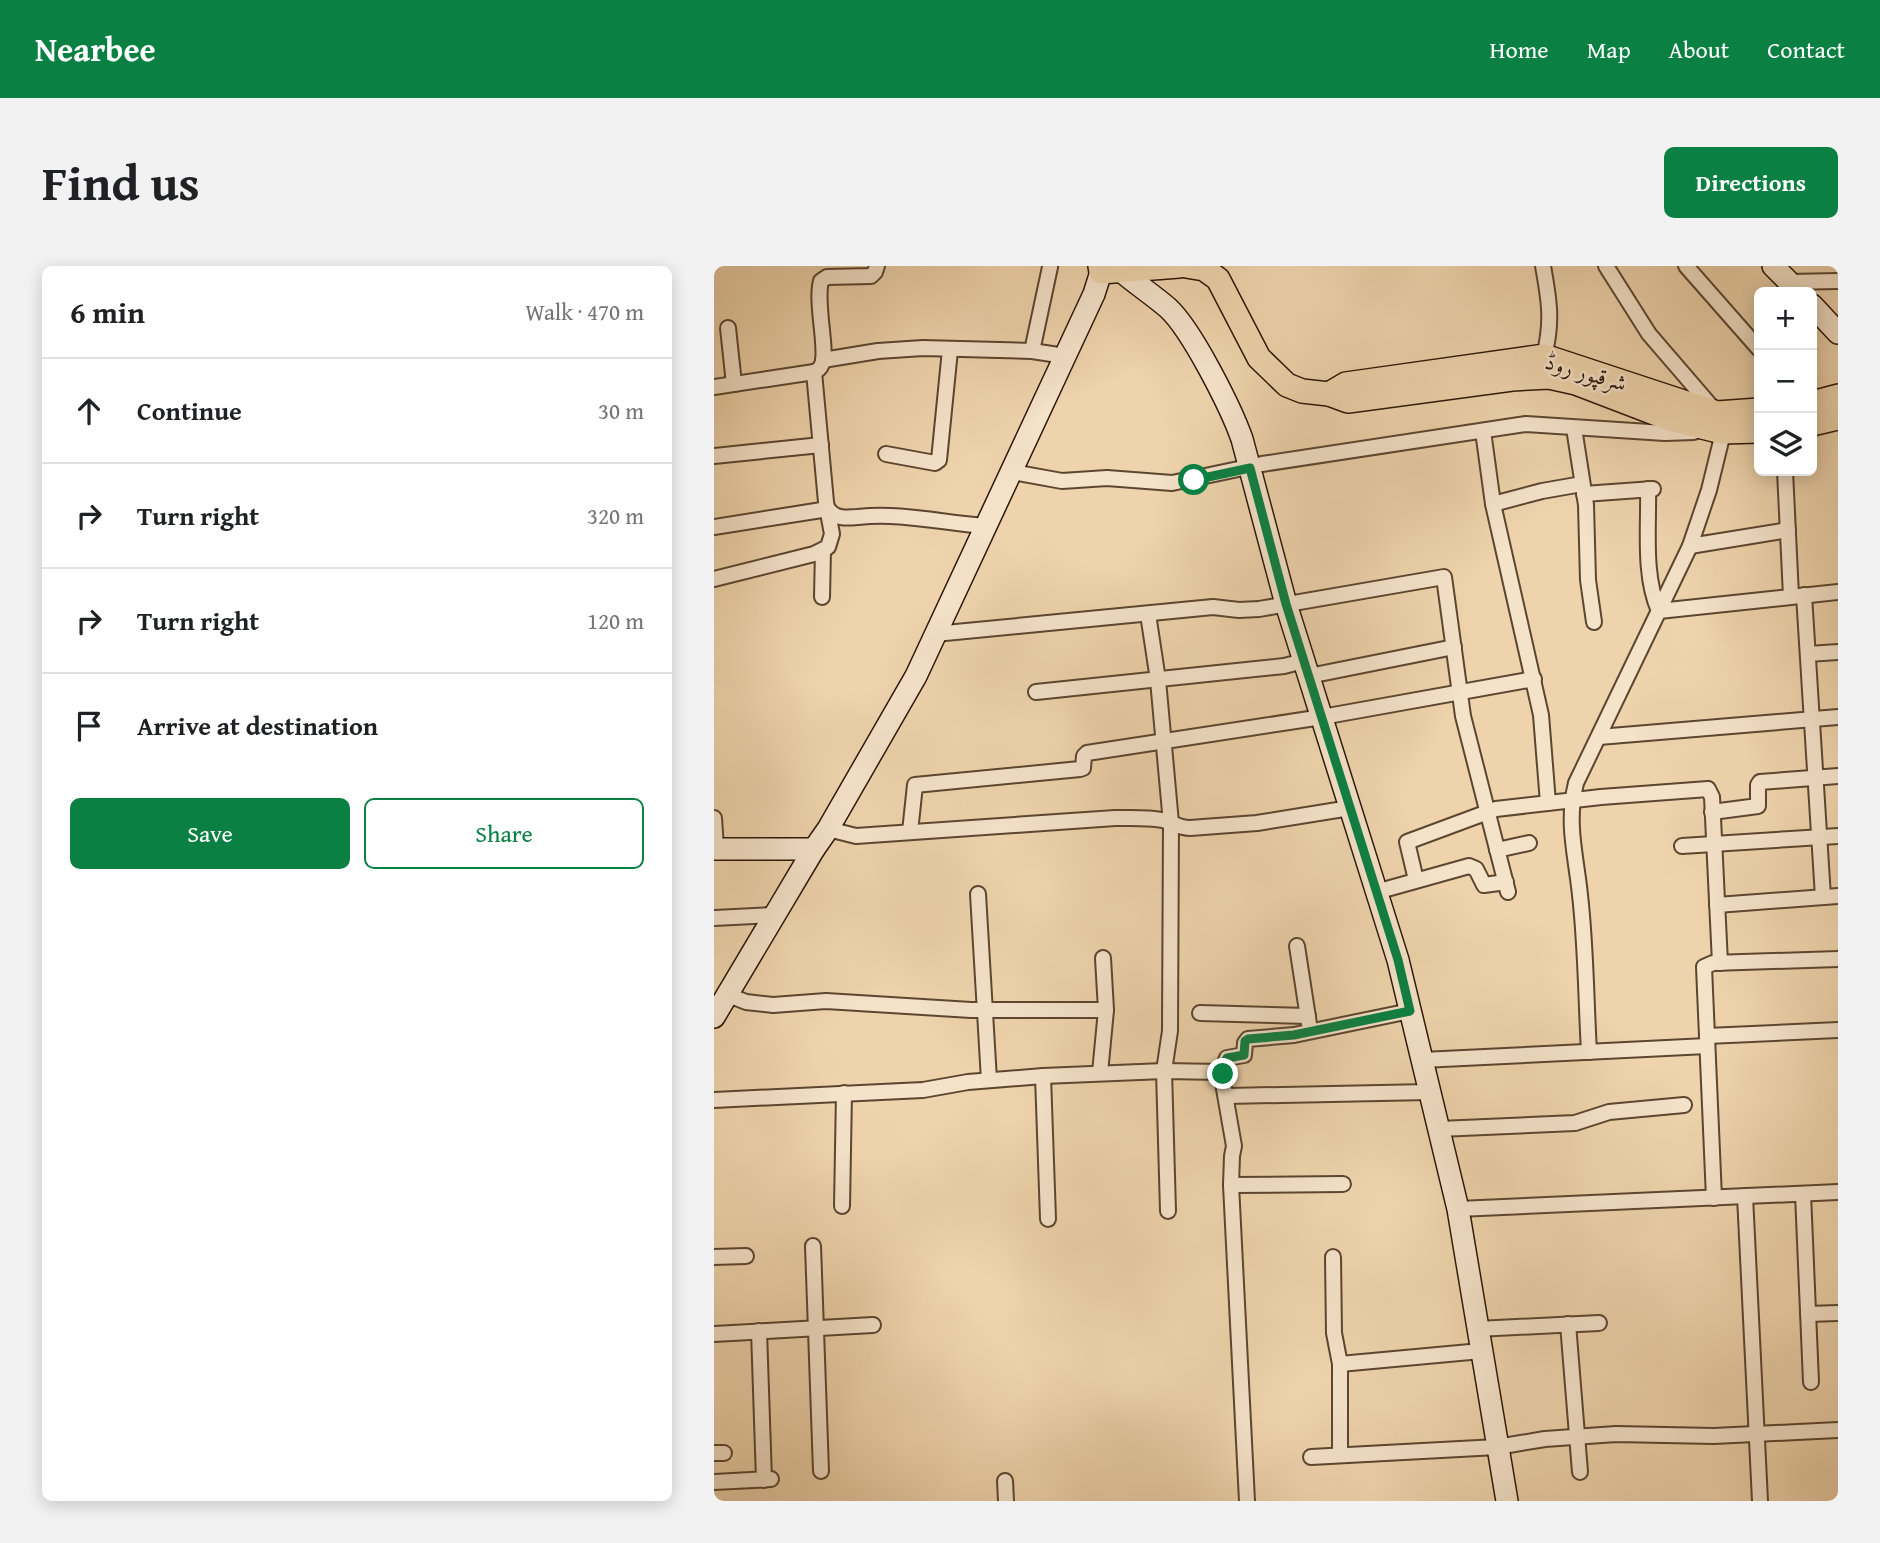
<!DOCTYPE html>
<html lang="en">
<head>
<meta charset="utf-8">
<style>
	:root { --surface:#fff; --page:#f2f2f2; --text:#202124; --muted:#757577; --line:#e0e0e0; --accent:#0b8043 }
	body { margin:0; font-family:"Gentium Book Plus",Amiri,serif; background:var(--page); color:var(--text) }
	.controls { position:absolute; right:21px; top:21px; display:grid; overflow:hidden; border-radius:10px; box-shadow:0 4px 18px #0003 }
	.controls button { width:63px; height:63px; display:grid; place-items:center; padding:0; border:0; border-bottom:2px solid var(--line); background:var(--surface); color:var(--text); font:35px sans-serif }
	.stop { position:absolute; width:21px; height:21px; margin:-16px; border:5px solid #0b8043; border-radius:50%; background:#fff }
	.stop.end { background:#0b8043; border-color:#fff; box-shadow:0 2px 7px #0008 }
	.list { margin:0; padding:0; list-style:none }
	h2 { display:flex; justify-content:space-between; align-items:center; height:91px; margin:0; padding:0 28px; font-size:30px }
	h2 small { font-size:23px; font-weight:400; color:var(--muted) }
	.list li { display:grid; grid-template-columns:46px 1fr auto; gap:21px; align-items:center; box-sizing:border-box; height:105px; padding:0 28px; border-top:2px solid var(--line) }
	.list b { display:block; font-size:26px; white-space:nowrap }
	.list em { font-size:23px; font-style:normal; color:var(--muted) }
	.actions { display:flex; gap:14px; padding:21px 28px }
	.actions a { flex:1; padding:16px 0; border:2px solid var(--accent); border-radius:10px; text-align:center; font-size:24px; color:var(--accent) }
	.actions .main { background:var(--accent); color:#fff }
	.icon { flex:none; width:38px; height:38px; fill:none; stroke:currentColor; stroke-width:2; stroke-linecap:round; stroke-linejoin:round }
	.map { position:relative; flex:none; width:1124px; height:1235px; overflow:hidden; border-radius:10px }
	header { display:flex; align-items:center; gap:42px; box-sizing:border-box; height:98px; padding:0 35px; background:var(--accent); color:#fff }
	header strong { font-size:33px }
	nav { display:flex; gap:38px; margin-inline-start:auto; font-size:24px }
	.intro { display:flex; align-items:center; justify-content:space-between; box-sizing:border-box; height:168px; padding:0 42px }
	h1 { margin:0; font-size:49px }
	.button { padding:18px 32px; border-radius:10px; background:var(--accent); color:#fff; font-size:24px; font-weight:700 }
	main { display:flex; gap:42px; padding:0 42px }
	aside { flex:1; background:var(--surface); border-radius:10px; box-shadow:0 4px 18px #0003 }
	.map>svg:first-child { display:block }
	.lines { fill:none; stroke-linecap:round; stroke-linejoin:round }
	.street-casing { stroke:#5c4630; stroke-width:18 }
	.secondary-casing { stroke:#2c1707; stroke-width:24 }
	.primary-casing { stroke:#2c1707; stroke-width:26 }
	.street { stroke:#f4e2c9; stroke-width:14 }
	.secondary { stroke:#f4e2c9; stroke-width:21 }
	.primary { stroke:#eed3ac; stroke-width:23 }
	.route { stroke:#0b8043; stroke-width:9 }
	.labels { text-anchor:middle; stroke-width:5; stroke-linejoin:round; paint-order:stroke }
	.street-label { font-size:23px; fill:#2c1707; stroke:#f4e2c9 }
</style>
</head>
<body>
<header>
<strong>Nearbee</strong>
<nav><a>Home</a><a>Map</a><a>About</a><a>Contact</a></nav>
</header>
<div class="intro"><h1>Find us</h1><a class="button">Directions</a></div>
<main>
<aside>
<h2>6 min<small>Walk · 470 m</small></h2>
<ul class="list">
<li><svg class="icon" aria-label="ahead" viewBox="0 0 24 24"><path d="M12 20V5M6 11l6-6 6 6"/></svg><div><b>Continue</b></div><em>30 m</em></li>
<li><svg class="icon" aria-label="right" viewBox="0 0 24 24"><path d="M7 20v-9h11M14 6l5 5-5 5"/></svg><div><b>Turn right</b></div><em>320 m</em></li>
<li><svg class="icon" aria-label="right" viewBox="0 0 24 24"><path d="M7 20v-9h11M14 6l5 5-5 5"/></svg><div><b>Turn right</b></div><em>120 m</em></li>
<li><svg class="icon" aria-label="arrive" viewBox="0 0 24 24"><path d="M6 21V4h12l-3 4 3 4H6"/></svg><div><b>Arrive at destination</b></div></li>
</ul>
<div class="actions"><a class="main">Save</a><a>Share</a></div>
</aside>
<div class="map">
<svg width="1124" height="1235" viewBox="0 0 1124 1235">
	<rect width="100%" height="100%" fill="#eed3ac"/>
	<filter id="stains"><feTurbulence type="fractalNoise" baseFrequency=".00286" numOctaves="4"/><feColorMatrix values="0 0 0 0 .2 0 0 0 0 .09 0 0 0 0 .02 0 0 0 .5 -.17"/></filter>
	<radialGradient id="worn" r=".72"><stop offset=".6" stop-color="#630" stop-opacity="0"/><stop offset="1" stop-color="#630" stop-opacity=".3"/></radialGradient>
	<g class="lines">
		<g class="street-casing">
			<g id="street">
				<path d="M829,0C835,33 839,56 830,90"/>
				<path d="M972,0L1045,83"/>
				<path d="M1075,16L1124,15"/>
				<path d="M14,62L20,118"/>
				<path d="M318,85L336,1"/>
				<path d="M109,94L164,85L209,82L318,85L351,90"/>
				<path d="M0,121L100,106C104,104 106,103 108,98C114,84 101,37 107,15L113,11L157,10L161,6L163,0"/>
				<path d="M860,162L872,239L874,314L880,356"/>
				<path d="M769,165L779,238L827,449L834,537"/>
				<path d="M172,188L221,197L225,194L236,84"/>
				<path d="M0,190L107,179"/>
				<path d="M1071,205L1077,330"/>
				<path d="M299,206L348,215L393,212L458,217L548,198L812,158L951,167L980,166"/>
				<path d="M934,223C935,262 929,309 945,345L1124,326"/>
				<path d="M870,228L939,223"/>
				<path d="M779,238L828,225L868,218"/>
				<path d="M0,261L114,243C121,253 132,252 144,251C187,246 228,257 271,260"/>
				<path d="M976,280L1074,264"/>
				<path d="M0,313L100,288L114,281L118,268L112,236L100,106"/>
				<path d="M1090,329L1109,631"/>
				<path d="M108,331L109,284"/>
				<path d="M434,348L444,414L457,557L456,765L450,805L454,945"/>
				<path d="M221,368L499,341L525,344L545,343L730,311L749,450L794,626"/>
				<path d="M1094,388L1124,386"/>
				<path d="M595,410L740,381"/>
				<path d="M322,426L570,400L590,395"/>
				<path d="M885,471L1124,451"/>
				<path d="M998,546L1044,540V519L1046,516L1124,510"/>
				<path d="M0,552L2,582"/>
				<path d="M114,563L142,570L401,552C417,552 433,551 448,554C459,556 464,562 476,562L543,557L636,542"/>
				<path d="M196,566L201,519L366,503L369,502L370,490L373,487L608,451L820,413"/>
				<path d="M968,580L1124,570"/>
				<path d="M783,584L815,577"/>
				<path d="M702,614L693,576L782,543L887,531L994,523L998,531L1006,697"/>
				<path d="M662,626L755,600L762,603L770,619L792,616"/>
				<path d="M264,628L275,814"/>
				<path d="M1003,639L1124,630"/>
				<path d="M0,652L60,649"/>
				<path d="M583,680L595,758"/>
				<path d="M12,728L32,736L59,739L112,735L257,744H392"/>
				<path d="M486,747L594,750"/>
				<path d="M993,770L1124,764"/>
				<path d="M875,786C872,734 872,681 866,629C862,589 852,558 862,517L976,280L995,224L1007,175L1003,147L935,68L892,0"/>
				<path d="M708,794L993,780"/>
				<path d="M507,806L513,792L530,789L531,777L534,773L580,769L696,745"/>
				<path d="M386,807L392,744L389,692"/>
				<path d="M329,810L334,953"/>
				<path d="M513,830L715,826"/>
				<path d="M0,834L209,824L254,816L329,810L450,805L507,806L520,880L518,890L517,919L533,1235"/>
				<path d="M725,863L861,857L895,846L970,839"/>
				<path d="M517,919L629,918"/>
				<path d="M1089,928L1097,1116"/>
				<path d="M1031,930L1046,1235"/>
				<path d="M1000,932L990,701L999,697L1124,693"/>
				<path d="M128,940L130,827"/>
				<path d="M744,943L1124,926"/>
				<path d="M99,980L107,1205"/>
				<path d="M0,991L32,990"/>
				<path d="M619,991L620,1067L626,1098V1189"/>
				<path d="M1094,1048L1124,1047"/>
				<path d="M854,1058L866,1206"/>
				<path d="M763,1063L885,1057"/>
				<path d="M45,1065L50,1214"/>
				<path d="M0,1068L159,1059"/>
				<path d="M626,1098L767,1085"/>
				<path d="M0,1187H10"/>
				<path d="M597,1191L783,1181L831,1173L902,1168L1000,1170L1124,1164"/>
				<path d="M291,1215L292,1235"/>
				<path d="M0,1216L57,1213"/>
			</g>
		</g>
		<g class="secondary-casing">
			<g id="secondary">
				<path d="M1059,0L1085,26"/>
				<path d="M407,5C422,18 439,29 454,42C478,64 517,142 528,173L572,338L684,694L744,943L793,1235"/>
				<path d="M1098,39L1124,67"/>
				<path d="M0,583H100"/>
				<path d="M0,751L100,583L114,563L202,410L380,28L387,6"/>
			</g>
		</g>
		<g class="primary-casing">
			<g id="primary">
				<path d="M386,0L387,6L465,0"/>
				<path d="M472,0L490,3L504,13L545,92L573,119L588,125L615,128L634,135L798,113L835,111L862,117L956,153L1008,166L1045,165"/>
				<path d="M615,128L632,118L830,90L1003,147L1045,144"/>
				<path d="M1098,137L1124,130"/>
				<path d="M1098,158L1124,152"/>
			</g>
		</g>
		<use href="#street" class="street"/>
		<use href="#secondary" class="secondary"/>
		<use href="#primary" class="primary"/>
	</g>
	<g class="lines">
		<path class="route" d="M480,214L536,202L572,338L684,694L696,745L580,769L534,773L531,775L530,789L513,792L507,806L509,808"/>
	</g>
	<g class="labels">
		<g class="street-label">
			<text transform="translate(872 106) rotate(16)" y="8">شرقپور روڈ</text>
		</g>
	</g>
	<rect width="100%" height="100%" filter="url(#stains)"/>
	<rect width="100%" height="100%" fill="url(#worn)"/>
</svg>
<div class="controls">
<button>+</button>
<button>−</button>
<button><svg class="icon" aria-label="layers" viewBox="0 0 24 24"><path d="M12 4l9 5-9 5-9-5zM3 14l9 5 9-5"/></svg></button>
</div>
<div class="stop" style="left:480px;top:214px"></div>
<div class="stop end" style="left:509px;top:808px"></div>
</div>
</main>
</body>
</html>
